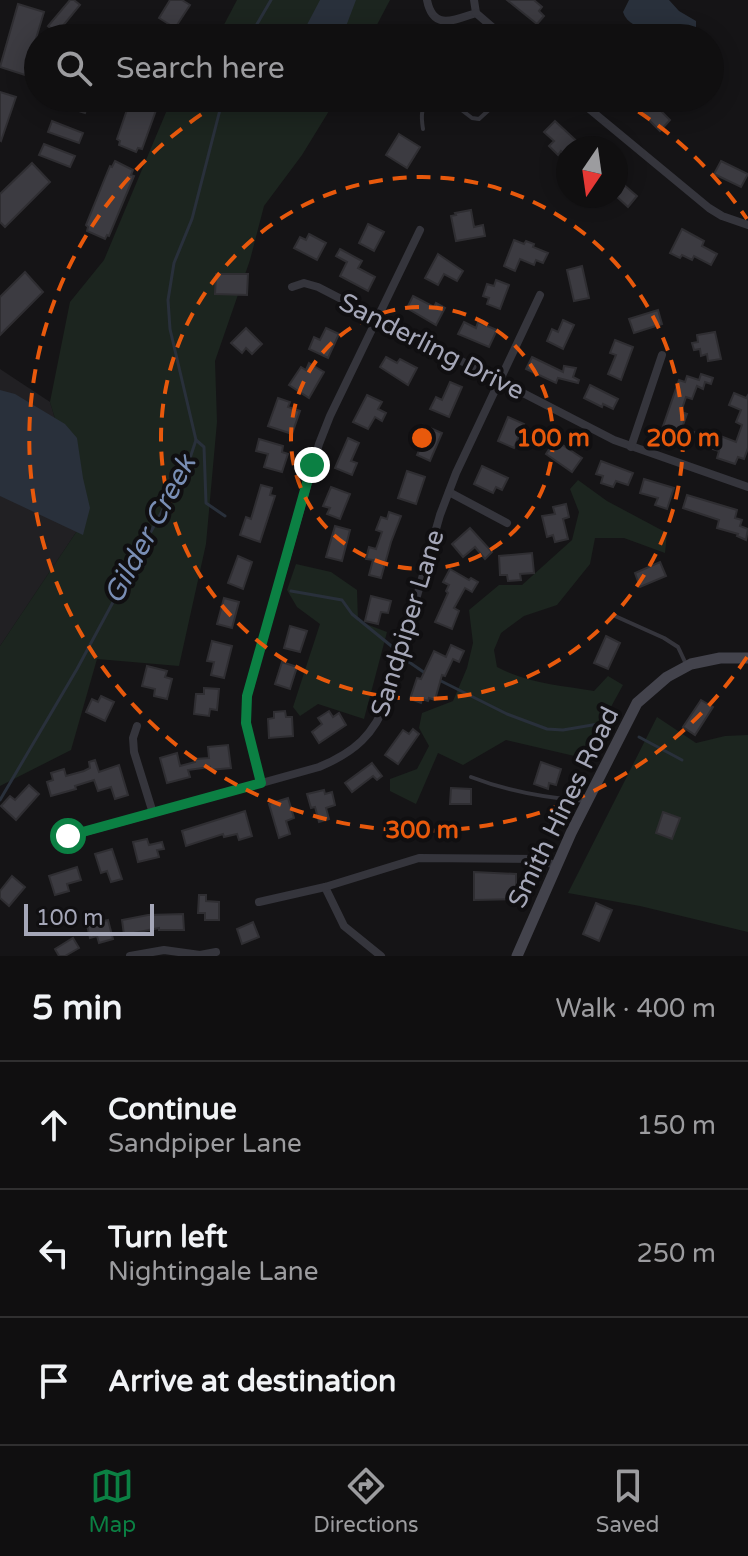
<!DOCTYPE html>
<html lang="en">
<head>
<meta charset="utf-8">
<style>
	:root { --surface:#100f10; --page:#1e1d1e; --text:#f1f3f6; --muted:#9c9c9f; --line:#302f30; --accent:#0b8043 }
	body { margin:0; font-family:"Varela Round",sans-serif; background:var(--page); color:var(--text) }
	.compass { position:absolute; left:556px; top:136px; width:72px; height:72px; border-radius:50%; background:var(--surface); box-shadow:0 4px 20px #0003; rotate:193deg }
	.scale { position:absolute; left:24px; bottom:20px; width:130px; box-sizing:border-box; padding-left:8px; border:4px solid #a5a7b8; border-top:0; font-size:22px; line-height:28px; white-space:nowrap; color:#a5a7b8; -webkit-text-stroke:6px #100f11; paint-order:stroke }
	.stop { position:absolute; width:24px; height:24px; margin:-18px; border:6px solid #0b8043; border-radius:50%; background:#fff }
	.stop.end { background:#0b8043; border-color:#fff; box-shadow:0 2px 8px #0008 }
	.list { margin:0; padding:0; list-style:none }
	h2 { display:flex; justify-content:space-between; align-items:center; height:104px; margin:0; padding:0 32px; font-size:34px }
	h2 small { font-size:26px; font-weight:400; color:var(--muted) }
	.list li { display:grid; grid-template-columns:52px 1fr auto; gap:24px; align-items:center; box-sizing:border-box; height:128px; padding:0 32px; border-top:2px solid var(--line) }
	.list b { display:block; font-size:30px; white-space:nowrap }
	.list p { margin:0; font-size:26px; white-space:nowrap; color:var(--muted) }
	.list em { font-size:26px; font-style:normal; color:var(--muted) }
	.icon { flex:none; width:44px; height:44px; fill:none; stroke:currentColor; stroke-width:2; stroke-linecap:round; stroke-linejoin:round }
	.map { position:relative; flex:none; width:748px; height:956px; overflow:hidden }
	.search { position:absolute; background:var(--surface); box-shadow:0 4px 20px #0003; left:24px; right:24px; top:24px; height:88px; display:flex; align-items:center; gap:20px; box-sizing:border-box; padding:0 28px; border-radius:44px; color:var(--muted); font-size:30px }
	.sheet { height:488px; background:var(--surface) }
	nav { display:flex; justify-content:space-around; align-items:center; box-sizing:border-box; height:112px; border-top:2px solid var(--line); background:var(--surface); font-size:22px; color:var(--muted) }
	nav a { display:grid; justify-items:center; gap:4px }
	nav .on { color:var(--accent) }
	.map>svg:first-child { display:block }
	.built { fill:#212023 }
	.green { fill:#1c251f }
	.water { fill:#29303b }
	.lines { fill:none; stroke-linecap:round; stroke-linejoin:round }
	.stream { stroke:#29303b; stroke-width:3 }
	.building { fill:#3c3b41; stroke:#2f2e32; stroke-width:2 }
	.lane { stroke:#35353c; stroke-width:4 }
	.street { stroke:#35353c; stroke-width:8 }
	.secondary { stroke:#43434c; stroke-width:11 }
	.route { stroke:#0b8043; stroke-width:10 }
	.ring { fill:none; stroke:#e8590c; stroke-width:4; stroke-dasharray:14 10 }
	.labels { text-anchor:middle; stroke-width:8; stroke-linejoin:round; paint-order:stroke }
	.street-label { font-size:26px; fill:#a5a7b8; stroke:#100f11 }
	.water-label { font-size:28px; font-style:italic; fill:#798eb5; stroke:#100f11 }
	.centre { fill:#e8590c; stroke:#100f11; stroke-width:4 }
	.ring-label { font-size:24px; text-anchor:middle; font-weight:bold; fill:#e8590c; stroke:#100f11; stroke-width:8; stroke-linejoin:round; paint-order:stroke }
</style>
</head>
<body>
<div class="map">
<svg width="748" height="956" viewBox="0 0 748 956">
	<rect width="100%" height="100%" fill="#151416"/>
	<path class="built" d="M0,369L50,402L85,519L0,646Z"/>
	<g class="green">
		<path d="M237,0H390L370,38H217Z"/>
		<path d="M172,98H337L302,155L264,206L250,260L215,361L217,422L206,544L179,666L97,659L71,750L0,786V646L85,519L50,402L70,302L104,260Z"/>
		<path d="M578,480L607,501L667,533L665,553L624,538H595L590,564L557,605L524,616L501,633L494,650L497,667C529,684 560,685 594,691L608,676L623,685L583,758L506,740L463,765L438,753L416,804L390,791V779L417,769L429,746L419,728L422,713L453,701L467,668L473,643L469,610L499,585H522L572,540L579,512L570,489Z"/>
		<path d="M296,564L331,572L357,590L358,621L387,632L364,719L318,704L300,716L293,707L320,624L297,607L287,590Z"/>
		<path d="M657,717L696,743L725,736L748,735V932L640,906L568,893Z"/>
	</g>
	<g class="water">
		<path d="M320,0H356L345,29L343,38H300Z"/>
		<path d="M629,0H669L679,11L696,21V28L693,32C673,31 630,35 623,12Z"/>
		<path d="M0,390L15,394L65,424L77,438L83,478L90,508L83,535L0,496Z"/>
	</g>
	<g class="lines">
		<g class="stream">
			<path d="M249,38L271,0"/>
			<path d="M196,440L204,447L206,503L225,516"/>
			<path d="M291,591L342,600L352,614L395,649"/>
			<path d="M406,660L425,673"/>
			<path d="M439,680L507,714L547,729L563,730L604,723"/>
			<path d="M639,737L682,760"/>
			<path d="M0,800L77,669L189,461L196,440L170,329L168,300L174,263L192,219L223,98"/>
		</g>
	</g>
	<g class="building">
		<path d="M70,0H74L80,5L57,33L48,26Z"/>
		<path d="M170,0H182L190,5L175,28L159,18Z"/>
		<path d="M507,0H534L542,7L539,11L544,16L537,24Z"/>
		<path d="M18,4L44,12L25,75L0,67Z"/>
		<path d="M0,92L16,97L1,141L0,140Z"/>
		<path d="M62,98H90L85,113L60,105Z"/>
		<path d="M131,98H158L157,101L159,102L142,149L138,148L136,152L119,145L120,141L117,139Z"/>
		<path d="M651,101L670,120L660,131L640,111Z"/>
		<path d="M52,121L83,133L79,143L48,132Z"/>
		<path d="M555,121L584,148H568V157L561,151L558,155L549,146L554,141L544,132Z"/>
		<path d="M399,134L420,147L407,168L386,155Z"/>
		<path d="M44,144L75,156L70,167L39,155Z"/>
		<path d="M115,161L133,170L131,175L134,176L109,236L107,235L105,239L87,231L88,227L86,225L105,178L110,166L112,167Z"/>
		<path d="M721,161L748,174L741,187L714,174Z"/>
		<path d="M32,163L50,182L5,227L0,222V194Z"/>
		<path d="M616,178L637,196L628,207L616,196Z"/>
		<path d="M471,210L474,227L483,225L485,236L456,241L451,216L456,215L455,213Z"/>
		<path d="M368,224L384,232L374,251L359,243Z"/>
		<path d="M682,229L704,241L702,246L717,254L711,265L694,256L692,260L682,255L680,258L670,253Z"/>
		<path d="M309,234L326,243L317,260L294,248L300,237L306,240Z"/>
		<path d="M514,240L524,244L526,241L534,244L533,247L548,253L543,263L536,260L534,265L520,259L515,271L504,266Z"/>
		<path d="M340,249L362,261L358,268L375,277L368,291L340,276L347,262L336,256Z"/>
		<path d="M438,254L463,271L457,281L444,274L438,285L425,278Z"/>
		<path d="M582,266L589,298L574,301L567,270Z"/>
		<path d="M25,272L43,292L0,335V297Z"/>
		<path d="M216,274H248L247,295L215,294Z"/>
		<path d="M496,280L509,285L500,309L487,304L489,298L483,296L487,284L494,286Z"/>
		<path d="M413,296L434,307L436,303L445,308L436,325L407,308Z"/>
		<path d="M658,310L662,324L634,333L629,319Z"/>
		<path d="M563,320L574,325L563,349L547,341L552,329L558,332Z"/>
		<path d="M464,322L476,328L478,322L497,330L489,347L458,334Z"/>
		<path d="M246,328L262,344L252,354L246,348L242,353L231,343Z"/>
		<path d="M326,328L339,334L328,358L309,349L314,337L320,340Z"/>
		<path d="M715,332L721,359L708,361L707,354L701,356L700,349L694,350L692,343L698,342L697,335Z"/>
		<path d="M615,340L633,347L621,380L608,374L616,355L610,353Z"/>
		<path d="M386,357L397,363L400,359L417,368L408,385L380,367Z"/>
		<path d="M532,357L563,372L564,366L576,368L573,377L579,380L578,383L558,378L556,383L526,369Z"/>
		<path d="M309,363L324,372L309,398L289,385L301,367L306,370Z"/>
		<path d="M701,374L713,378L711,384L705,382L703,389L697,386L692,399L686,397L681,412L687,414L682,428L694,432L689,445L660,435L679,380L685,382L687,376L699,380Z"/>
		<path d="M450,382L462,387L449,417L430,409L436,397L442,400Z"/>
		<path d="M590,385L618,399L613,409L603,404L602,407L584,398Z"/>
		<path d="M734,393L746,398L748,395V448L744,459L738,457L735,464L717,458L719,451L713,449L718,435L736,442L742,425L736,422L741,410L729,405Z"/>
		<path d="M367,395L382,402L378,409L386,413L382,421L375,417L368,429L353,422Z"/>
		<path d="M278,398L290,402L288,407L300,411L292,434L268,426Z"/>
		<path d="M508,417L524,424L514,448L498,441Z"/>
		<path d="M423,425L442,433L430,461L417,455L422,444L416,441Z"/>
		<path d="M348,438L359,443L351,461L357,463L352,475L335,468Z"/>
		<path d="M259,439L283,446L282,452L288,454L282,472L264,467L268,454L256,451Z"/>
		<path d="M555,440L582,458L572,472L546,454Z"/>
		<path d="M601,461L633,473L628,485L616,481L613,487L601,483L603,476L596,474Z"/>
		<path d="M482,466L508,478L502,490L496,487L493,493L474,484Z"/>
		<path d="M407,471L425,477L416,504L398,498Z"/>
		<path d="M644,479L674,488L667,509L655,505L658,498L640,493Z"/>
		<path d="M261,485L272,488L270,495L275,496L260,542L240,535L246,517L251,519Z"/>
		<path d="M331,487L350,494L340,519L327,514L330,508L323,506Z"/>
		<path d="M687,495L737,510L735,518L742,520L740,526L748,529L746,540L737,536L738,534L717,528L719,520L683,508Z"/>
		<path d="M566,504L569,517L563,519L568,539L555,542L553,535L547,537L542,516L555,514L553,507Z"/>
		<path d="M389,512L401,516L391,542L381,578L369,575L373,560L366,559L369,547L376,549L382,532L376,530L381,517L387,519Z"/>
		<path d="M335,526L350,530L342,561L326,557Z"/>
		<path d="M470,528L492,552L485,559L475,547L463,557L452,544Z"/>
		<path d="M532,553L534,573L520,574L521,580L508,581L507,575H500L499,556Z"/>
		<path d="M238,556L252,562L243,589L228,583Z"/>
		<path d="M660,562L666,576L640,587L635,573Z"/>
		<path d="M450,569L469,580L471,578L478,582L472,592L465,588L454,608L459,611L452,629L435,622L448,593L446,591L449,585L443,582Z"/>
		<path d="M371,596L391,601L388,613L381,612L378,624L365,621Z"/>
		<path d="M224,598L239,602L232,628L217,624Z"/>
		<path d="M290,626L307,631L300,652L284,648Z"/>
		<path d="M606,636L620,643L608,669L594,663Z"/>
		<path d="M212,641L232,646L224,678L211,675L214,662L207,661Z"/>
		<path d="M451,645L464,651L459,662L453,659L445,676L442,675L435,700L429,698L428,701L422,699L421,703L410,699L417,678L421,679L434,651L446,657Z"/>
		<path d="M282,662L297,667L290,689L275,684Z"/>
		<path d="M147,666L167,671L165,677L172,679L167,699L154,696L155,689L142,686Z"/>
		<path d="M204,688L219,689L217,710L210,709L209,716L194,714L196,694H204Z"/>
		<path d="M101,696L114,702L105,721L86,712L92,699L98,702Z"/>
		<path d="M701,700L713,707L695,735L683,727Z"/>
		<path d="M285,711L286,717H292L293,736L269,738L268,719L274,718V712Z"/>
		<path d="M329,711L333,717L339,713L346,725L319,743L312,732L322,724L318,718Z"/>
		<path d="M413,729L419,734L398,764L385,755L403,730L409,734Z"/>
		<path d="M228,745L231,768L210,770V767L188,770L190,777L167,783L160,758L177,753L180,766L195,762V759L209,758L208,747Z"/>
		<path d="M95,760L99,772L119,765L128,795L115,799L111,787L98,791L94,780L75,786L76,789L51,796L47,782L53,780L51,773L64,769L66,776L84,771L90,768L89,762Z"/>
		<path d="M541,762L561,769L556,785L549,783L548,789L534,784Z"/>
		<path d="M372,763L382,776L377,780L373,776L352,792L345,783Z"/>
		<path d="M29,785L39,794L16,820L1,806L10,796L15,800Z"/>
		<path d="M451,788L471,789V804H450Z"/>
		<path d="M324,790L325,794L332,792L335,805L326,808L329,819L319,822L315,807L311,808L307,794Z"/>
		<path d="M288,798L294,818L286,821L290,834L279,838L269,804Z"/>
		<path d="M245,811L252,836L239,840L237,834L224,837L223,834L186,846L182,831Z"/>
		<path d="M663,812L680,818L672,839L656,833Z"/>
		<path d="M147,839L149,845L162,842L164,849L157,850L159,857L138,862L133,842Z"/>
		<path d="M112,849L122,879L111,882L107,871L101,873L95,854Z"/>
		<path d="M77,867L81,880L67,884L69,891L55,895L49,876Z"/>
		<path d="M474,872L516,874V899L474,900Z"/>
		<path d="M12,876L25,887L9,906L0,898V891Z"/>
		<path d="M199,895H206V901L219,902V920H205V913H198Z"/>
		<path d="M596,903L612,910L599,941L583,934Z"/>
		<path d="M183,914L184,930H159V928L124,935L122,920L148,915Z"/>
		<path d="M108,920L113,939L99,943L97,936L90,938L87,925Z"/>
		<path d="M253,922L259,937L242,944L237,929Z"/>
		<path d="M73,938L79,948L65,956H59L55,949Z"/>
	</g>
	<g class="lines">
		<g class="lane">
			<path d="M446,98L472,118L479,119L502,98"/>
			<path d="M423,129C421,116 420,107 432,98"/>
			<path d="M615,616L664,638L678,647L686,664"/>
			<path d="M471,777C507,791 546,798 585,801"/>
		</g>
		<g class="street">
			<path d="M427,0C433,31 454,20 476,13L474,0"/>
			<path d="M476,13L505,38"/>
			<path d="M576,98L709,208L722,216L748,225"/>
			<path d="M292,287L304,283L318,287L614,440L748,487"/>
			<path d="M631,447L662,355"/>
			<path d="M449,492L507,523"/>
			<path d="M137,726L133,738L134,752L153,813"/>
			<path d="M261,783L246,723L247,696L319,444L330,416L420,230"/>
			<path d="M56,840L319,767C355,752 374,735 388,698L440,515L456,473L540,295"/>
			<path d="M325,887L344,926L381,956"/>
			<path d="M259,902L325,887L419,858L540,859L556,866"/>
			<path d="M130,956L164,950L200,955L216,952"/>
		</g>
		<path class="secondary" d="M517,956L571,833L637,703L667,677L691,664L720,658H748"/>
	</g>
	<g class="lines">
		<path class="route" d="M68,836L261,783L246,723L247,696L312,465"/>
	</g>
	<g class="ring">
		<circle cx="422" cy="438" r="131"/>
		<circle cx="422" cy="438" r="261"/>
		<path d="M747 657A392 392 0 1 1 226 99M618 99A392 392 0 0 1 747 219"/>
	</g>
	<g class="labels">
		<g class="street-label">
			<text transform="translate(432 346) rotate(27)" y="9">Sanderling Drive</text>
			<text transform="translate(407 623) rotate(-73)" y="9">Sandpiper Lane</text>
			<text transform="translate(563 807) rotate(-64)" y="9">Smith Hines Road</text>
		</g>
		<g class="water-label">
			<text transform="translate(149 529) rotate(-62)" y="10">Gilder Creek</text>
		</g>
	</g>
	<circle cx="422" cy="438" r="12" class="centre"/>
	<g class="ring-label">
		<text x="553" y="446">100 m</text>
		<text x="683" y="446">200 m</text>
		<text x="422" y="838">300 m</text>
	</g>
</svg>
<svg class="compass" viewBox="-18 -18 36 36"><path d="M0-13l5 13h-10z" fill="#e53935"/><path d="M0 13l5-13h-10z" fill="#9c9c9f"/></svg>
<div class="scale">100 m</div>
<div class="stop" style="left:68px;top:836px"></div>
<div class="stop end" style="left:312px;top:465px"></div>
<div class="search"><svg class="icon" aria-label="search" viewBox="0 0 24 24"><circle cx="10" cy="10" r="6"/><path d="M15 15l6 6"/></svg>Search here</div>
</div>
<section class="sheet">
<h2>5 min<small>Walk · 400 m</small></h2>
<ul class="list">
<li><svg class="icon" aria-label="ahead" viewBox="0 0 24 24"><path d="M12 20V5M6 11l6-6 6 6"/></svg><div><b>Continue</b><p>Sandpiper Lane</p></div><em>150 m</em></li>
<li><svg class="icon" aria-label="left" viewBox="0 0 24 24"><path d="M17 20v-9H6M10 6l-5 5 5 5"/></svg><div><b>Turn left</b><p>Nightingale Lane</p></div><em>250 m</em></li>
<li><svg class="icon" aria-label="arrive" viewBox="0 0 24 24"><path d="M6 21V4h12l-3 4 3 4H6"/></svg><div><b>Arrive at destination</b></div></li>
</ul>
</section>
<nav>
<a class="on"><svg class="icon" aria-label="map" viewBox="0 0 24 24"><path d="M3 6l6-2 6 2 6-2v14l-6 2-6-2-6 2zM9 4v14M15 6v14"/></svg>Map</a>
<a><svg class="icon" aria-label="directions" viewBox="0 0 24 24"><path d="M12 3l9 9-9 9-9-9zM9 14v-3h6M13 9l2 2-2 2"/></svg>Directions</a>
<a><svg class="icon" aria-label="saved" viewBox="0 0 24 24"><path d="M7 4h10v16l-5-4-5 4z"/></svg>Saved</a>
</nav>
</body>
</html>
